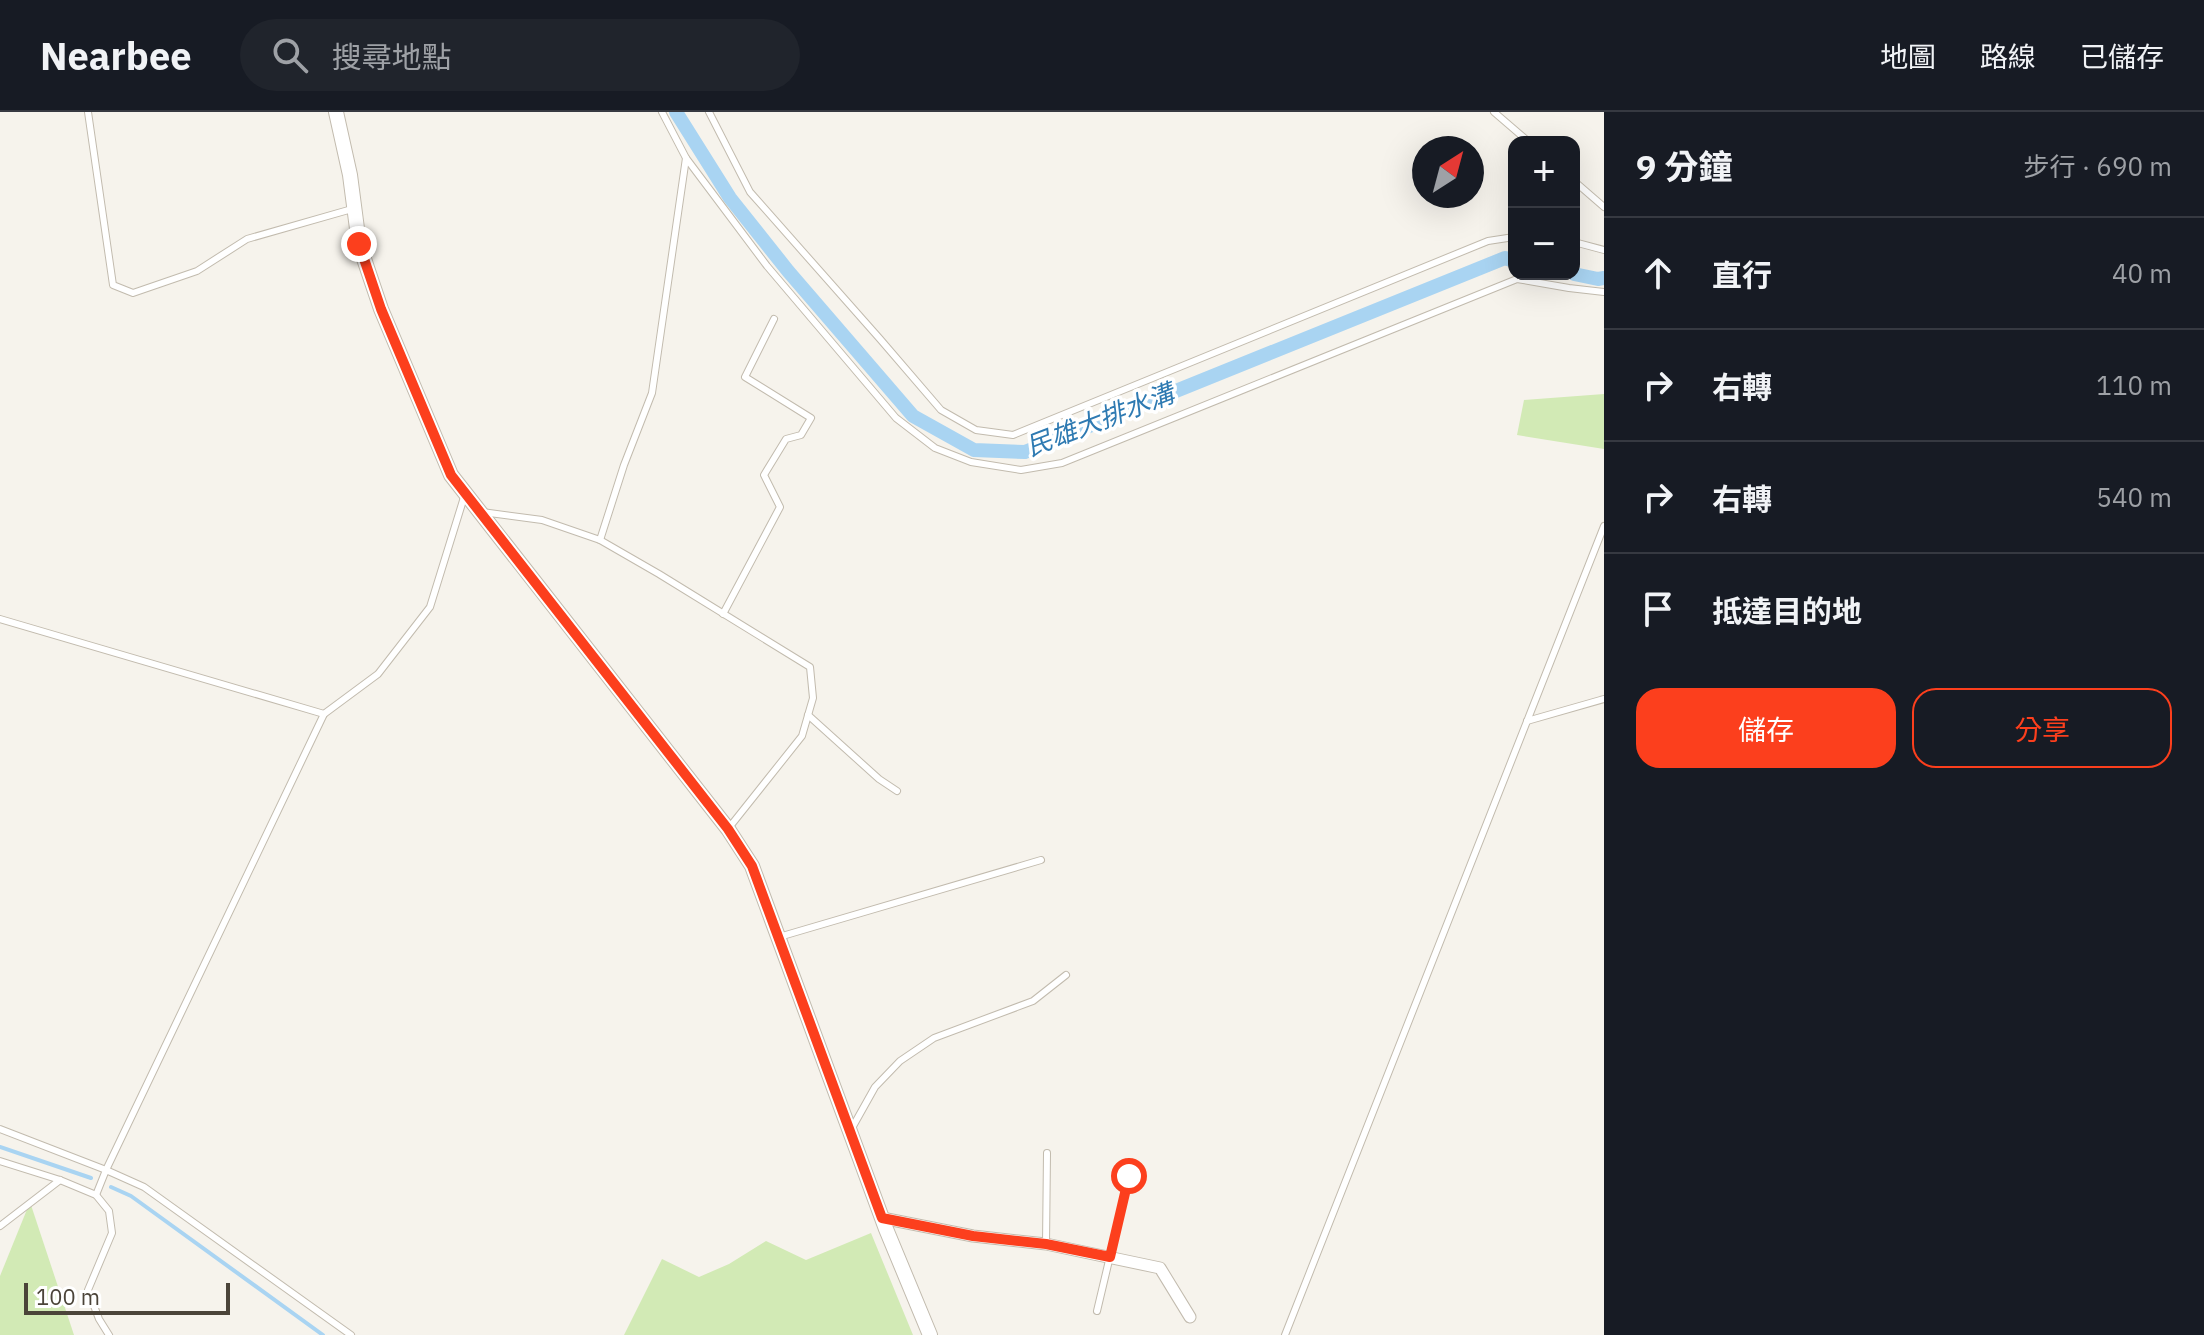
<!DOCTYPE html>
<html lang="zh-TW">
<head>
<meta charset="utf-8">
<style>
	:root { --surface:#171b24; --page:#20242c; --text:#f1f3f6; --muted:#9ea1a6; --line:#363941; --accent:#fc3f1d }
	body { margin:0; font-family:"IBM Plex Sans","Noto Sans TC",sans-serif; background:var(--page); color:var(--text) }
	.controls { position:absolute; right:24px; top:24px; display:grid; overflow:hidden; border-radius:16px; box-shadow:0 8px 32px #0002 }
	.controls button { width:72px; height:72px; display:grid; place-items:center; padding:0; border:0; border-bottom:2px solid var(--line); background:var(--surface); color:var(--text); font:40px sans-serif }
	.compass { position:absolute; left:1412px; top:24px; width:72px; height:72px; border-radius:50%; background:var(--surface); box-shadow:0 8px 32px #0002; rotate:36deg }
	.scale { position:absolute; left:24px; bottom:20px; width:206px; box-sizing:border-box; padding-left:8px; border:4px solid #4b4439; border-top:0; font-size:22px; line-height:28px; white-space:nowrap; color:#4b4439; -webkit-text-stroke:6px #fff; paint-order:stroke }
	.stop { position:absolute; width:24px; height:24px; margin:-18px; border:6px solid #fc3f1d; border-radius:50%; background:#fff }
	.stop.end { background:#fc3f1d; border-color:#fff; box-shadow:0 2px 8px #0008 }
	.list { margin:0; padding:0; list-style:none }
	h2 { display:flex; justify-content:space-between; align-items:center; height:104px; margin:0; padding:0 32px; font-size:34px }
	h2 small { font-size:26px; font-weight:400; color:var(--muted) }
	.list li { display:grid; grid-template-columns:52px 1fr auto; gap:24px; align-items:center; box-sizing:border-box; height:112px; padding:0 32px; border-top:2px solid var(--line) }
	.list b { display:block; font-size:30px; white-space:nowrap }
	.list em { font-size:26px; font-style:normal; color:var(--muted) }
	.actions { display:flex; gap:16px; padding:24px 32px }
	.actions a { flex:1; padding:18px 0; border:2px solid var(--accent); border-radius:24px; text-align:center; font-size:28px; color:var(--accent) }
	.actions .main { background:var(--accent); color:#fff }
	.icon { flex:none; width:44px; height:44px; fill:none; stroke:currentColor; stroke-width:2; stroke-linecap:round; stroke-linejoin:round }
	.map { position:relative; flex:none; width:1604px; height:1223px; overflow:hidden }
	header { display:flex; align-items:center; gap:48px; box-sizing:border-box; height:112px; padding:0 40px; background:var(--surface); border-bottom:2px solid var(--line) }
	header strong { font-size:38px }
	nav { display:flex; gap:44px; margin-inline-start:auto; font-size:28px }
	.search { width:560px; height:72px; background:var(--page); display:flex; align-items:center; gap:20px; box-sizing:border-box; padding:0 28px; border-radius:44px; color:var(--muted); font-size:30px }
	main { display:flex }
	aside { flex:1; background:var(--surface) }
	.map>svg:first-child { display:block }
	.green { fill:#d2eab5 }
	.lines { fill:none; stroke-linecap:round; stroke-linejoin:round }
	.stream { stroke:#a9d4f2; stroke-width:4 }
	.canal { stroke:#a9d4f2; stroke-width:14 }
	.service-casing { stroke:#c2bbae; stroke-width:8 }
	.minor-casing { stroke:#c2bbae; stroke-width:13 }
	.tertiary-casing { stroke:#c2bbae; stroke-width:16 }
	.service { stroke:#fff; stroke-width:6 }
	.minor { stroke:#fff; stroke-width:11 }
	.tertiary { stroke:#fff; stroke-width:14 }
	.route { stroke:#fc3f1d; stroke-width:10 }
	.labels { text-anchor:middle; stroke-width:7; stroke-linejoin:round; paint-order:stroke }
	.water-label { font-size:26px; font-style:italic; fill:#2e7ab2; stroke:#fff }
</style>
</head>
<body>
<header>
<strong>Nearbee</strong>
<div class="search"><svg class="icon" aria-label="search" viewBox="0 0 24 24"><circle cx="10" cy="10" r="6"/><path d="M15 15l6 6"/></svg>搜尋地點</div>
<nav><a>地圖</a><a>路線</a><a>已儲存</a></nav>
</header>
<main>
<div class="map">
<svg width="1604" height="1223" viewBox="0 0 1604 1223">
	<rect width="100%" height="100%" fill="#f6f3ec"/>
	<g class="green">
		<path d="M1604,282V337L1517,323L1524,288Z"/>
		<path d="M30,1090L74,1223H0V1164Z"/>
		<path d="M871,1121L913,1223H624L662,1147L699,1165L729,1152L766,1129L806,1148Z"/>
	</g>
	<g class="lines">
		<g class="stream">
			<path d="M0,1035L91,1066"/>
			<path d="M111,1075L131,1084L323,1223"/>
		</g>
		<g class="canal">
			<path d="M676,0L730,86L788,159L913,304L974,338L1025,340L1505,146L1514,149"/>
			<path d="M1574,162L1598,167L1604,166"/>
		</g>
		<g class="service-casing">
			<g id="service">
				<path d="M88,0L113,173L133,181L197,159L247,127L352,97"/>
				<path d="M709,0L750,80L880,227L941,298L976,318L1013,323L1488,129L1514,125"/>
				<path d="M1494,0L1529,30"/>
				<path d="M686,46L767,154L896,306L935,336L971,350L1021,358L1062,351L1517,167L1569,176L1604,180"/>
				<path d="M1574,69L1604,95"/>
				<path d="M1574,130L1604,138"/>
				<path d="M482,400L542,408L600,428L659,462L810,555L813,586L802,624L728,717"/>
				<path d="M600,428L624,353L652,281L686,46L662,0"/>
				<path d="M723,502L780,395L764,363L786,327L801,323L811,306L745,265L774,207"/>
				<path d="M0,507L324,602"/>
				<path d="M808,603L879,667L897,679"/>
				<path d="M1527,609L1604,587"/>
				<path d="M779,825L1041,748"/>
				<path d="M852,1016L875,975L900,949L934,926L1033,889L1066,863"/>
				<path d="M0,1017L106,1058L324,602L378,562L430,495L465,382"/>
				<path d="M0,1049L60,1068L96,1083L109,1099L112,1121L88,1178L99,1207L109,1223"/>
				<path d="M96,1083L106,1058L144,1075L351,1223"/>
				<path d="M0,1114L60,1068"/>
				<path d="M1046,1132L1047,1041"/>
				<path d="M1097,1199L1129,1064"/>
				<path d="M1285,1223L1604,414"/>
			</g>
		</g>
		<g class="minor-casing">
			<path id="minor" d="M882,1106L973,1124L1046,1132L1160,1156L1190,1205"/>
		</g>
		<g class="tertiary-casing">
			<path id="tertiary" d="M336,0L350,63L359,132L381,197L451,363L728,717L752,754L886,1117L930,1223"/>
		</g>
		<use href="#service" class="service"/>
		<use href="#minor" class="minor"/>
		<use href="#tertiary" class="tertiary"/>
	</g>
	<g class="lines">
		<path class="route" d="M359,132L381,197L451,363L728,717L752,754L882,1106L973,1124L1046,1132L1110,1145L1129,1064"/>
	</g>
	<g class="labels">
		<g class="water-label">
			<text transform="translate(1100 308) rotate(-21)" y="9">民雄大排水溝</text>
		</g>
	</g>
</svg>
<div class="controls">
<button>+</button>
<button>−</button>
</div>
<svg class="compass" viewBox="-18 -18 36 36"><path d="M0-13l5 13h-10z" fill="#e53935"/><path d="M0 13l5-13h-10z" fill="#9ea1a6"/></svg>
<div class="scale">100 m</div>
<div class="stop" style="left:1129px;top:1064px"></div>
<div class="stop end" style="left:359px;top:132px"></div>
</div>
<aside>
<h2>9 分鐘<small>步行 · 690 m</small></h2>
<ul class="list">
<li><svg class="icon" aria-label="ahead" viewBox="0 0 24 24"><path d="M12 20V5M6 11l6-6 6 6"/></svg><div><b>直行</b></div><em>40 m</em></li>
<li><svg class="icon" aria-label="right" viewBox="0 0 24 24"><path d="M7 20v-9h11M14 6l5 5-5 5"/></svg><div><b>右轉</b></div><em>110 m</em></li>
<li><svg class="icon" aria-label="right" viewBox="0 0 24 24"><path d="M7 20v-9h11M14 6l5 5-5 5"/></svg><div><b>右轉</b></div><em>540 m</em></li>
<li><svg class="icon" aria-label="arrive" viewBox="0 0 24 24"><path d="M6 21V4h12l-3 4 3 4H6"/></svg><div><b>抵達目的地</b></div></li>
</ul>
<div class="actions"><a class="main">儲存</a><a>分享</a></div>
</aside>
</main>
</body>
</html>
